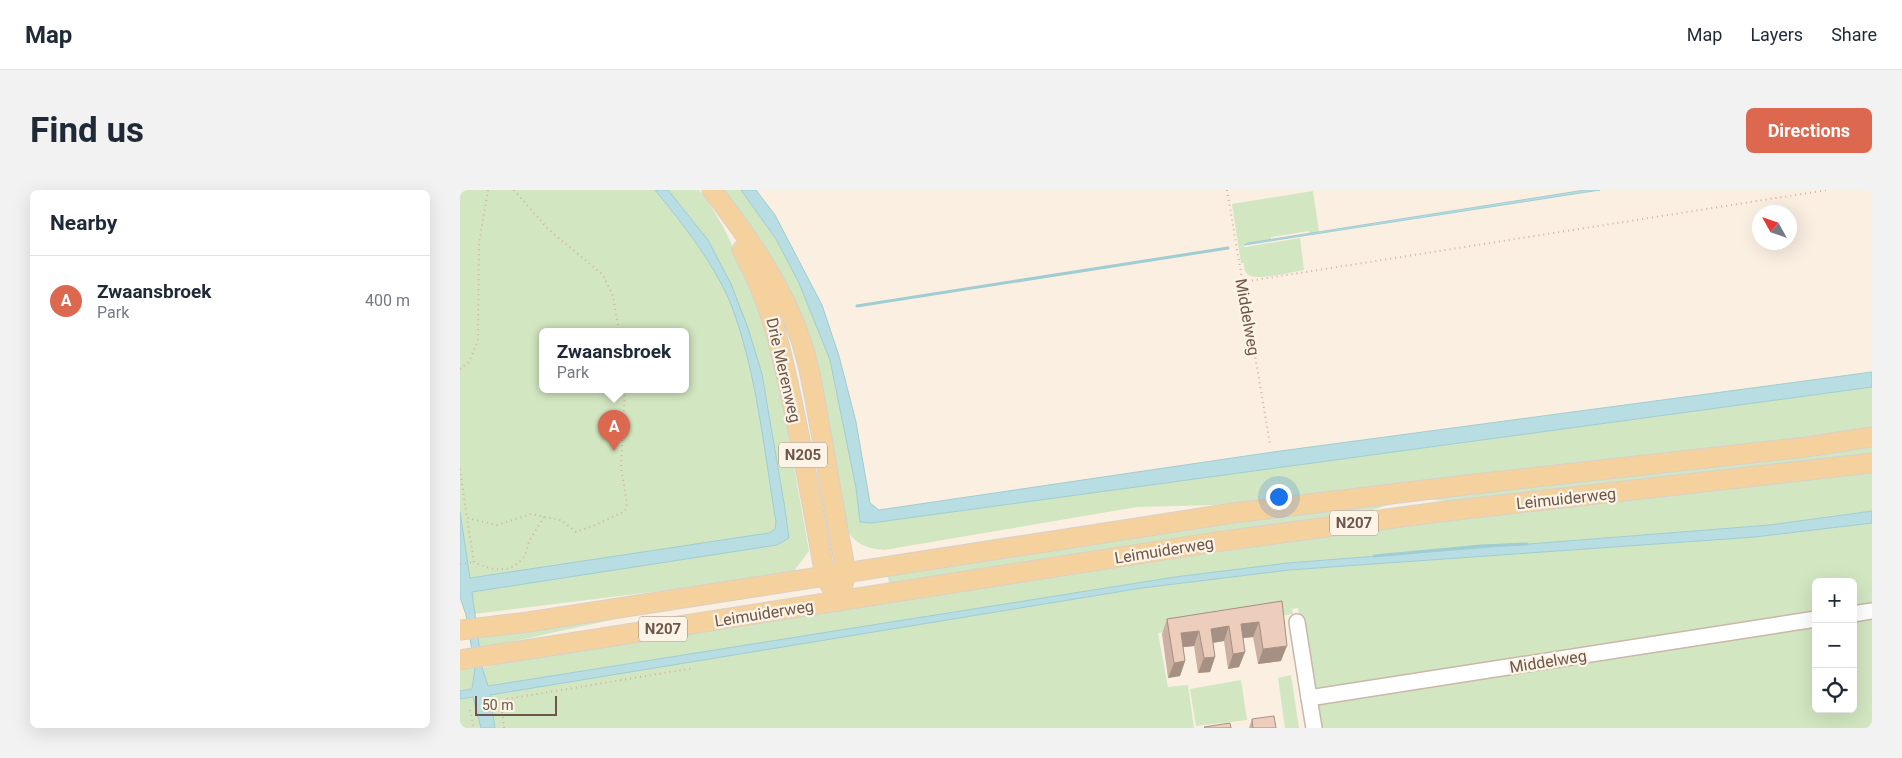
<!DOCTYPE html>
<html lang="en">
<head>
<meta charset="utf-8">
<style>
	:root { --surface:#fff; --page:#f2f2f3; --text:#1f2937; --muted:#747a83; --line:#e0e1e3; --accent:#dc684f }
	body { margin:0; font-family:Roboto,sans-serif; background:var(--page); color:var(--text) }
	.controls { position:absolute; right:15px; bottom:15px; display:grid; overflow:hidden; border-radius:8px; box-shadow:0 5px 20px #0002 }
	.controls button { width:45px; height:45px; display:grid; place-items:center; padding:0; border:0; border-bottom:1px solid var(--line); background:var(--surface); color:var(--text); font:25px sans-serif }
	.compass { position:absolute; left:1292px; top:15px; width:45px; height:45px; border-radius:50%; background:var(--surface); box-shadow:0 5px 20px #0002; rotate:310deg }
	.scale { position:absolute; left:15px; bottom:12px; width:82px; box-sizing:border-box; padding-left:5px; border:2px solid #6f564a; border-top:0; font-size:14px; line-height:18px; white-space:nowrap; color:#6f564a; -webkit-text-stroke:4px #fdf4e7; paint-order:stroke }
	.you { position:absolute; left:818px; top:306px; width:18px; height:18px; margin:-12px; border:4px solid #fff; border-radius:50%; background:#1a73e8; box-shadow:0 0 0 8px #1a73e833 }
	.badge { display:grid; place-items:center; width:32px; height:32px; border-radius:50%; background:var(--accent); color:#fff; font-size:16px; font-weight:700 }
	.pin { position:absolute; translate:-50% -41px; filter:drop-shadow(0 1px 2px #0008) }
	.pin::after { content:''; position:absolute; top:26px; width:18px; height:15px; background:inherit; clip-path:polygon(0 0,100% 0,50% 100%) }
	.popup { position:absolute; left:79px; top:138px; width:150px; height:65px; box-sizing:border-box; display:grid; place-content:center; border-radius:8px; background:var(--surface); filter:drop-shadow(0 1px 4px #0005); font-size:16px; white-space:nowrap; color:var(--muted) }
	.popup b { font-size:19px; color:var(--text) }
	.popup::after { content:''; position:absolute; left:50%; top:100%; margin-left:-10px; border:10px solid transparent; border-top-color:var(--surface) }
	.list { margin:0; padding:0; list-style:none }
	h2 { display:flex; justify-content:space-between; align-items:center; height:65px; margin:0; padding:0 20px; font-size:21px }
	h2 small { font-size:16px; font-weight:400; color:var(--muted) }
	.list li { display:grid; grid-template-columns:32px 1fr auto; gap:15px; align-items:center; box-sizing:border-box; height:90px; padding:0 20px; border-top:1px solid var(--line) }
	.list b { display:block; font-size:19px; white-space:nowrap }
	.list p { margin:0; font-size:16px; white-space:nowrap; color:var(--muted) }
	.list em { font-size:16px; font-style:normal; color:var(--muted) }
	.icon { flex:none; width:28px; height:28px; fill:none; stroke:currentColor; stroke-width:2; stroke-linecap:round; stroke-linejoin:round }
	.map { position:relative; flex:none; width:1412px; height:538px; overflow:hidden; border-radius:8px }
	header { display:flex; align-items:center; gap:30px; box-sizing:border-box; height:70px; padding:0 25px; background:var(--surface); border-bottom:1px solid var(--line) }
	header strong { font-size:24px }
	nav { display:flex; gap:28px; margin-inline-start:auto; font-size:18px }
	.intro { display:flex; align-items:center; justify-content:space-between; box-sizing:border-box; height:120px; padding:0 30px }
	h1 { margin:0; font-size:35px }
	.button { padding:12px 22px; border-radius:8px; background:var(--accent); color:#fff; font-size:18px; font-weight:700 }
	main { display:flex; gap:30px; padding:0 30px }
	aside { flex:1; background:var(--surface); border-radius:8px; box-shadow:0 5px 20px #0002 }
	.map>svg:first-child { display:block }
	.green { fill:#d2e6c1; fill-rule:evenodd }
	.water { fill:#b8dde2; stroke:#9fcdd3 }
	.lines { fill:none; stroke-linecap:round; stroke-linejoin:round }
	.stream { stroke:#9fcdd3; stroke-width:3 }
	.minor-casing { stroke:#c9b7a9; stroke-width:18 }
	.major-casing { stroke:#d7d0cc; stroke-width:21 }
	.path { stroke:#d2b19f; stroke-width:2; stroke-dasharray:1 4; stroke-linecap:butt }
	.minor { stroke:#fff; stroke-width:15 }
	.major { stroke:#f5d19e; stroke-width:19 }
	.wall { fill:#ccb0a1 }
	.shaded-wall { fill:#a69083 }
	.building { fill:#edcdbb; stroke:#a69083 }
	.labels { text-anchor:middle; stroke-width:4.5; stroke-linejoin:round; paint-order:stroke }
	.shield { fill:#fdf4e7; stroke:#9a8579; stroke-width:1 }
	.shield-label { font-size:15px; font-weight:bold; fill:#6f564a }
	.street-label { font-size:16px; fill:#6f564a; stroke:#fdf4e7 }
</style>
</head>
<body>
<header>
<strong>Map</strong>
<nav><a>Map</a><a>Layers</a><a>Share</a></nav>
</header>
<div class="intro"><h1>Find us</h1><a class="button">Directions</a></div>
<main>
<aside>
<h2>Nearby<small></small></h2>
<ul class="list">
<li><span class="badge">A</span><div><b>Zwaansbroek</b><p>Park</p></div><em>400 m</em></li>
</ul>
</aside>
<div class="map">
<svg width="1412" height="538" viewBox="0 0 1412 538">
	<rect width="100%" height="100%" fill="#faefe1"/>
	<g class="green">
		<path d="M0,0H239L249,13L264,38L300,116L315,170L349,361L331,385L14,424L12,405L0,397ZM83,142H225V200H83Z"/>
		<path d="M257,0H281L316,49L339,93L370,170L396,298L400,332L411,333L1412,197V240L789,314L677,317L424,360C403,358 395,353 384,336L356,187Z"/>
		<path d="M853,1L859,42L850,44L849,41L811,47V50L786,54L783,56L785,57L840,48L844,80C832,82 801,90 791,86C785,84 784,79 784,73H781L772,14Z"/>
		<path d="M1412,252V266L1007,312L971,310L1007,299Z"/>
		<path d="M1412,279V321L1310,335L828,373L715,387L28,496L22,478L61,469L927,333Z"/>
		<path d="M893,314L928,315L893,326L430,397L427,382Z"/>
		<path d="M1412,327V538H857L838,418L832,419L833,424L698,443L708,497L728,495L734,538H0V502L825,375L826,380ZM1356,392H1393V519H1356Z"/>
		<path d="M168,422L169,426L19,459L18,448L28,444Z"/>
		<path d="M15,478L12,499L0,501V479Z"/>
		<path d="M831,485L839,538H825L818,488Z"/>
		<path d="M781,490L787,530L736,536L730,499Z"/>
	</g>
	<g class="water">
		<path d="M195,0H208L248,50L271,94L288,138L302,184L324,313L329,348L317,355L12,402L22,477L28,496L715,387L828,373L1310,335L1412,321V333L1295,347L829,380L682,398L30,505L35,538H21L13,507L0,509V501L12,499L15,478L6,425L0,407V322L10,388L309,343L315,339L316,332C304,261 297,184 272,117C256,76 223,34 195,0Z"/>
		<path d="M281,0H296L315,25L362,115L379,166L396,232L410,313L419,320L813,262L1412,182V197L411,333L400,332L396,298L370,170L339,93L316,49Z"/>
		<path d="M1125,0H1140L784,55L788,53Z"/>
	</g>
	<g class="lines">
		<g class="stream">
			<path d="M397,116L768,58"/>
			<path d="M914,366L1021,356L1067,354"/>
		</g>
		<g class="minor-casing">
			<g id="minor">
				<path d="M1393,424L1412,421"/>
				<path d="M837,432L849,508"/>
				<path d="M854,538L849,508L1356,429"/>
			</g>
		</g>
		<g class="major-casing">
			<g id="major">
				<path d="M252,0C284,42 314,83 334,132C349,167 354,206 361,243C369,289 377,336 386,382L379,411"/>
				<path d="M282,60C311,112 321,159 333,216C345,272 355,329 365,386L371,396"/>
				<path d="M0,440L68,432L773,323L1006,295L1346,257L1412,247"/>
				<path d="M0,470L756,352L979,322L1412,273"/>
			</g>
		</g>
		<g class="path">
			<path d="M54,0L88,39L143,85L153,106L159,142"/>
			<path d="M767,0L810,254"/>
			<path d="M782,92L1367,0"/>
			<path d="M0,179L9,172L18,151L19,53L28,0"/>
			<path d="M0,279L7,328"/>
			<path d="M84,327C80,334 74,342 70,350C67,355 67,363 63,368C49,385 31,380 14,372L7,328L37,335L71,324L101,330L116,342L140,333L165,321L167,314L161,277L165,200"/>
			<path d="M0,374L14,372"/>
			<path d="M10,520L14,538"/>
			<path d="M44,538L42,520L47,509L234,478"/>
		</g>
		<use href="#minor" class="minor"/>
		<use href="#major" class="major"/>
	</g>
	<g class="wall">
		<path d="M822,411L821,471L798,474L793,447L783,448L785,462L779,477L768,479L764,451L753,453L755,467L750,482L738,483L734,456L723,457L725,471L720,486L708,488L702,444L707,429Z"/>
		<path d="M792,529L816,538H789Z"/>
	</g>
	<g class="shaded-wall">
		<path d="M799,432L793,447L775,449L781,434Z"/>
		<path d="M769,436L764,451L745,454L751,439Z"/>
		<path d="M739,441L734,456L716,458L721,443Z"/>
		<path d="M827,456L821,471L798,474L803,459Z"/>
		<path d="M785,462L779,477L768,479L773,464Z"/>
		<path d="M755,467L750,482L738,483L744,468Z"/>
		<path d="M725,471L720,486L708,488L714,473Z"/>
	</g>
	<g class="building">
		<path d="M822,411L827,456L803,459L799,432L781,434L785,462L773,464L769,436L751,439L755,467L744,468L739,441L721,443L725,471L714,473L707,429Z"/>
		<path d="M814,526L816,538H793L792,529Z"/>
		<path d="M770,533L771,538H745L744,537Z"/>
	</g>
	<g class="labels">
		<g class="shield">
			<rect x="319" y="252.5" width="48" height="25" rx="4"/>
			<rect x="870" y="320.5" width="48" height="25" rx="4"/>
			<rect x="179" y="426.5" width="48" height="25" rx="4"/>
		</g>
		<g class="shield-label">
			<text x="343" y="270">N205</text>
			<text x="894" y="338">N207</text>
			<text x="203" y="444">N207</text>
		</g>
		<g class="street-label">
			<text transform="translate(788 127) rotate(80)" y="6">Middelweg</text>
			<text transform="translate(324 180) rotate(77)" y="6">Drie Merenweg</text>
			<text transform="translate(1106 308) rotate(-6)" y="6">Leimuiderweg</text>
			<text transform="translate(704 360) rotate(-9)" y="6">Leimuiderweg</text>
			<text transform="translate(304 423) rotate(-9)" y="6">Leimuiderweg</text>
			<text transform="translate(1088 471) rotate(-9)" y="6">Middelweg</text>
		</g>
	</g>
</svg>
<div class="controls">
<button>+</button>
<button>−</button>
<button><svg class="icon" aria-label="locate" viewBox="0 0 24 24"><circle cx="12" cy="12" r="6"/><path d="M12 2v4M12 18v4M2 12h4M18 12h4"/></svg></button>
</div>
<svg class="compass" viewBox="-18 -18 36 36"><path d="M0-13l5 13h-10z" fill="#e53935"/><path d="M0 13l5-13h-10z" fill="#747a83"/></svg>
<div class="scale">50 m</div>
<div class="you"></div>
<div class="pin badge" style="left:154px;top:261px">A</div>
<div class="popup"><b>Zwaansbroek</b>Park</div>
</div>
</main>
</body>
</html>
